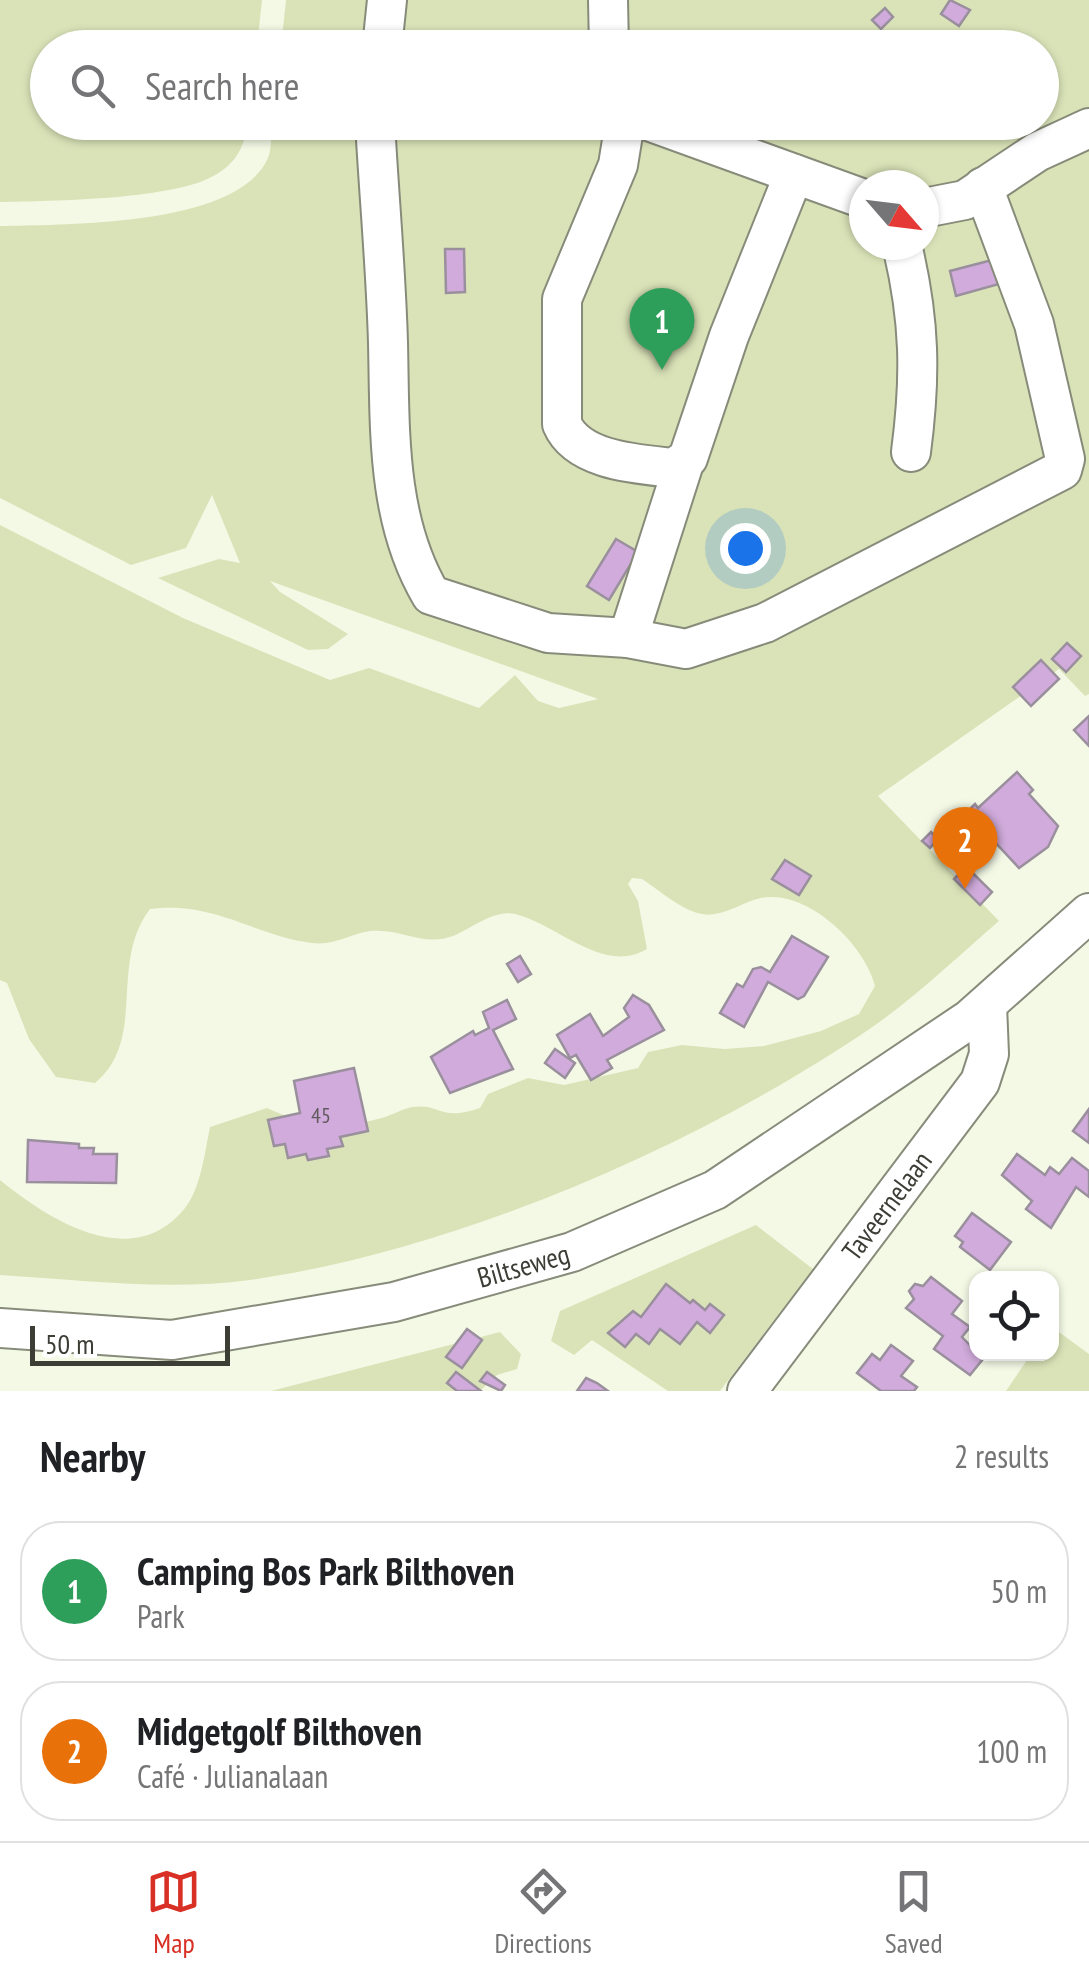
<!DOCTYPE html>
<html lang="en">
<head>
<meta charset="utf-8">
<style>
	:root { --surface:#fff; --page:#f2f2f2; --text:#202124; --muted:#757577; --line:#e0e0e0; --accent:#d93025 }
	body { margin:0; font-family:"PT Sans Narrow",sans-serif; background:var(--page); color:var(--text) }
	.controls { position:absolute; right:30px; bottom:30px; display:grid; overflow:hidden; border-radius:20px; box-shadow:0 2px 8px #0004 }
	.controls button { width:90px; height:90px; display:grid; place-items:center; padding:0; border:0; border-bottom:2px solid var(--line); background:var(--surface); color:var(--text); font:50px sans-serif }
	.compass { position:absolute; left:849px; top:170px; width:90px; height:90px; border-radius:50%; background:var(--surface); box-shadow:0 2px 8px #0004; rotate:118deg }
	.scale { position:absolute; left:30px; bottom:25px; width:200px; box-sizing:border-box; padding-left:10px; border:5px solid #3c3e36; border-top:0; font-size:28px; line-height:35px; white-space:nowrap; color:#3c3e36; -webkit-text-stroke:8px #fff; paint-order:stroke }
	.you { position:absolute; left:745px; top:548px; width:35px; height:35px; margin:-25px; border:8px solid #fff; border-radius:50%; background:#1a73e8; box-shadow:0 0 0 15px #1a73e833 }
	.badge { display:grid; place-items:center; width:65px; height:65px; border-radius:50%; background:var(--accent); color:#fff; font-size:32px; font-weight:700 }
	.pin { position:absolute; translate:-50% -82px; filter:drop-shadow(0 2px 5px #0008) }
	.pin::after { content:''; position:absolute; top:52px; width:35px; height:30px; background:inherit; clip-path:polygon(0 0,100% 0,50% 100%) }
	.list { margin:0; padding:0; list-style:none }
	h2 { display:flex; justify-content:space-between; align-items:center; height:130px; margin:0; padding:0 40px; font-size:42px }
	h2 small { font-size:32px; font-weight:400; color:var(--muted) }
	.list li { display:grid; grid-template-columns:65px 1fr auto; gap:30px; align-items:center; box-sizing:border-box; height:140px; margin:0 20px 20px; padding:0 20px; border:2px solid var(--line); border-radius:40px }
	.list b { display:block; font-size:38px; white-space:nowrap }
	.list p { margin:0; font-size:32px; white-space:nowrap; color:var(--muted) }
	.list em { font-size:32px; font-style:normal; color:var(--muted) }
	.icon { flex:none; width:55px; height:55px; fill:none; stroke:currentColor; stroke-width:2; stroke-linecap:round; stroke-linejoin:round }
	.map { position:relative; flex:none; width:1089px; height:1391px; overflow:hidden }
	.search { position:absolute; background:var(--surface); box-shadow:0 2px 8px #0004; left:30px; right:30px; top:30px; height:110px; display:flex; align-items:center; gap:25px; box-sizing:border-box; padding:0 35px; border-radius:55px; color:var(--muted); font-size:38px }
	.sheet { height:450px; background:var(--surface) }
	nav { display:flex; justify-content:space-around; align-items:center; box-sizing:border-box; height:140px; border-top:2px solid var(--line); background:var(--surface); font-size:28px; color:var(--muted) }
	nav a { display:grid; justify-items:center; gap:5px }
	nav .on { color:var(--accent) }
	.map>svg:first-child { display:block }
	.green { fill:#dae3b8; fill-rule:evenodd }
	.building { fill:#d0abdb; stroke:#9a8f9d; stroke-width:2.5 }
	.lines { fill:none; stroke-linecap:round; stroke-linejoin:round }
	.minor-casing { stroke:#878b7a; stroke-width:42 }
	.minor { stroke:#fff; stroke-width:38 }
	.labels { text-anchor:middle; stroke-width:8; stroke-linejoin:round; paint-order:stroke }
	.number-label { font-size:22px; fill:#61595f }
	.street-label { font-size:28px; fill:#3c3e36; stroke:#fff }
</style>
</head>
<body>
<div class="map">
<svg width="1089" height="1391" viewBox="0 0 1089 1391">
	<rect width="100%" height="100%" fill="#f4f9e6"/>
	<g class="green">
		<path d="M0,0H262L257,47L48,48V122L248,123C244,146 238,161 217,174C176,200 51,201 0,202Z"/>
		<path d="M286,0H1089V694L1085,696L1059,669L878,796L999,921C957,957 916,997 871,1028C697,1146 458,1250 250,1280C168,1291 82,1280 0,1275V1180C48,1219 132,1274 185,1208C201,1188 205,1151 210,1127L267,1108C304,1126 343,1129 382,1118C392,1115 402,1109 412,1107C442,1103 439,1122 480,1108L488,1094L528,1078L564,1085L638,1068L648,1052L682,1045L725,1049L764,1046L821,1031L859,1014L875,986C865,945 808,889 761,898C742,902 722,918 702,914C682,911 658,889 642,879L632,878L628,884L638,901L647,949C603,975 559,925 515,914C495,909 472,928 453,936C424,947 400,928 371,931C351,933 335,946 312,943C254,936 216,901 150,909C108,964 148,1039 95,1083L56,1077L29,1039L7,983L0,980V525L183,618L330,680L369,668L479,708L515,675L538,701L559,708L598,699L270,581L280,592L348,634L328,649L308,650L158,578L219,559L240,563L212,495L186,548L131,565L0,498V226C65,224 234,227 267,160C272,150 271,134 272,123L1042,122V48L281,47ZM864,185H924V245H864Z"/>
		<path d="M756,1225L813,1269L720,1391H668L592,1340L574,1355L551,1341L560,1311Z"/>
		<path d="M1052,1327L1089,1354V1391H1006L1031,1354H1052Z"/>
		<path d="M500,1332L521,1354L517,1369L497,1375L480,1391H271Z"/>
	</g>
	<g class="building">
		<path d="M950,0L970,10L959,26L941,14Z"/>
		<path d="M885,8L893,17L881,29L872,20Z"/>
		<path d="M445,249H464L465,292L446,293Z"/>
		<path d="M992,260L999,284L956,296L950,271Z"/>
		<path d="M616,539L638,552L609,600L587,586Z"/>
		<path d="M1067,643L1081,656L1066,672L1052,659Z"/>
		<path d="M1041,660L1059,679L1031,706L1013,687Z"/>
		<path d="M1089,716V746L1074,730Z"/>
		<path d="M1017,772L1033,790L1029,794L1058,826L1048,847L1019,868L967,812L975,804L978,808Z"/>
		<path d="M931,832L992,892L980,905L954,879L966,867L937,840L930,848L922,841Z"/>
		<path d="M785,860L811,876L799,895L772,879Z"/>
		<path d="M792,936L828,957L804,996L798,999L768,982L744,1027L720,1013L737,984L743,987L753,969L761,967L770,972Z"/>
		<path d="M520,956L531,974L518,982L507,964Z"/>
		<path d="M633,995L649,1005L664,1030L607,1060L612,1068L591,1080L576,1055L570,1058L557,1035L590,1014L603,1036L629,1017L624,1008Z"/>
		<path d="M507,1000L516,1019L493,1030L513,1069L450,1093L431,1057L473,1031L475,1035L489,1028L483,1012Z"/>
		<path d="M555,1049L575,1063L565,1078L545,1063Z"/>
		<path d="M354,1068L368,1131L340,1137L343,1146L327,1149L329,1156L308,1160L306,1154L288,1158L285,1144L274,1146L268,1120L300,1113L294,1081Z"/>
		<path d="M1089,1109V1143L1073,1131Z"/>
		<path d="M28,1140L79,1144V1148H94L93,1154H117L116,1183L27,1182Z"/>
		<path d="M1017,1154L1045,1175L1050,1167L1059,1174L1072,1158L1089,1171V1197L1076,1187L1051,1228L1026,1209L1032,1201L1002,1175Z"/>
		<path d="M972,1213L1011,1242L990,1270L960,1247L963,1242L955,1236Z"/>
		<path d="M931,1277L962,1301L952,1314L970,1327L962,1337L983,1359L970,1375L934,1349L943,1336L906,1308L914,1299L909,1291L915,1284L923,1286Z"/>
		<path d="M666,1284L690,1303L693,1300L705,1310L710,1304L724,1315L710,1333L697,1322L680,1344L660,1329L649,1344L636,1334L625,1347L608,1333L633,1311L641,1317Z"/>
		<path d="M467,1329L482,1340L462,1368L446,1357Z"/>
		<path d="M891,1345L913,1361L901,1376L917,1387L914,1391H881L857,1373L872,1354L880,1360Z"/>
		<path d="M456,1372L481,1391H457L447,1383Z"/>
		<path d="M487,1372L505,1385L501,1391L480,1381Z"/>
		<path d="M586,1378L597,1383L608,1391H577Z"/>
	</g>
	<g class="lines">
		<g class="minor-casing">
			<g id="minor">
				<path d="M608,0L609,48"/>
				<path d="M382,48L387,0"/>
				<path d="M375,122C379,196 386,270 388,343C390,429 386,519 431,595L548,633L628,638L686,649L765,623L1062,470L1065,459L1034,324L983,187"/>
				<path d="M625,122L618,165L562,299V424C578,461 637,464 674,468L688,458L729,336L794,174"/>
				<path d="M651,122L864,199"/>
				<path d="M924,208L965,200L1037,152L1089,128"/>
				<path d="M902,245C920,320 921,376 911,452"/>
				<path d="M628,638L684,463"/>
				<path id="s1" d="M0,1328L172,1340L394,1302L572,1252L715,1190L970,1019L1089,913"/>
				<path id="s2" d="M747,1391L980,1082L989,1054L987,1005"/>
			</g>
		</g>
		<use href="#minor" class="minor"/>
	</g>
	<g class="labels">
		<g class="number-label">
			<text x="321" y="1123">45</text>
		</g>
		<g class="street-label">
			<text dy="10" stroke="none"><textPath href="#s2" startOffset="232">Taveernelaan</textPath></text>
			<text dy="10" stroke="none"><textPath href="#s1" startOffset="532">Biltseweg</textPath></text>
		</g>
	</g>
</svg>
<div class="controls">
<button><svg class="icon" aria-label="locate" viewBox="0 0 24 24"><circle cx="12" cy="12" r="6"/><path d="M12 2v4M12 18v4M2 12h4M18 12h4"/></svg></button>
</div>
<svg class="compass" viewBox="-18 -18 36 36"><path d="M0-13l5 13h-10z" fill="#e53935"/><path d="M0 13l5-13h-10z" fill="#757577"/></svg>
<div class="scale">50 m</div>
<div class="you"></div>
<div class="pin badge" style="left:662px;top:370px;background:#2e9e5b">1</div>
<div class="pin badge" style="left:965px;top:889px;background:#e8710a">2</div>
<div class="search"><svg class="icon" aria-label="search" viewBox="0 0 24 24"><circle cx="10" cy="10" r="6"/><path d="M15 15l6 6"/></svg>Search here</div>
</div>
<section class="sheet">
<h2>Nearby<small>2 results</small></h2>
<ul class="list">
<li><span class="badge" style="background:#2e9e5b">1</span><div><b>Camping Bos Park Bilthoven</b><p>Park</p></div><em>50 m</em></li>
<li><span class="badge" style="background:#e8710a">2</span><div><b>Midgetgolf Bilthoven</b><p>Café · Julianalaan</p></div><em>100 m</em></li>
</ul>
</section>
<nav>
<a class="on"><svg class="icon" aria-label="map" viewBox="0 0 24 24"><path d="M3 6l6-2 6 2 6-2v14l-6 2-6-2-6 2zM9 4v14M15 6v14"/></svg>Map</a>
<a><svg class="icon" aria-label="directions" viewBox="0 0 24 24"><path d="M12 3l9 9-9 9-9-9zM9 14v-3h6M13 9l2 2-2 2"/></svg>Directions</a>
<a><svg class="icon" aria-label="saved" viewBox="0 0 24 24"><path d="M7 4h10v16l-5-4-5 4z"/></svg>Saved</a>
</nav>
</body>
</html>
